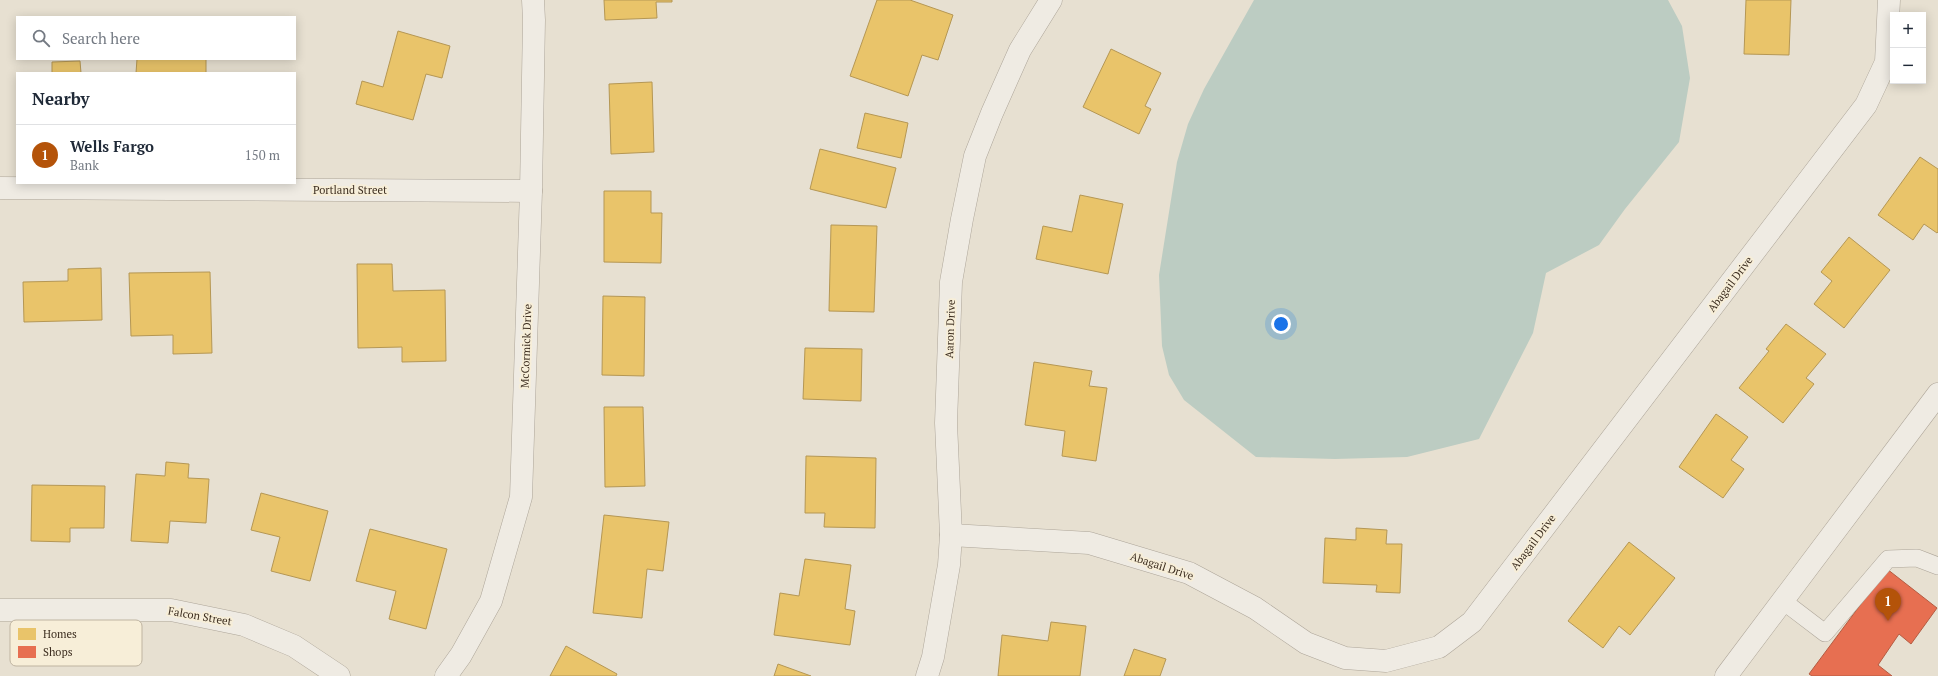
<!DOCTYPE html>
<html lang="en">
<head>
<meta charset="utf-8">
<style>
	:root { --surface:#fff; --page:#f6f6f7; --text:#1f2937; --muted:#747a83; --line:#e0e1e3; --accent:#b45309 }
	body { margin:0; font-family:"PT Serif",serif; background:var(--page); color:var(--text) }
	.controls { position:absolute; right:12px; top:12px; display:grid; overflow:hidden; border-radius:0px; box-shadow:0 2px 10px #0003 }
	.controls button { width:36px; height:36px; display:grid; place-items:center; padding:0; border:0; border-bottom:1px solid var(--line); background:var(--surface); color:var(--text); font:20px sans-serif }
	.you { position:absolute; left:1281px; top:324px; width:14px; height:14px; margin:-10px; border:3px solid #fff; border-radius:50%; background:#1a73e8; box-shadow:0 0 0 6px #1a73e833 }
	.badge { display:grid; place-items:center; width:26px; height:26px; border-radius:50%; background:var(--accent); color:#fff; font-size:13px; font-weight:700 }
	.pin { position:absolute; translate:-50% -33px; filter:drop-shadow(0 1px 2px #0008) }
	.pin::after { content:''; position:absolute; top:21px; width:14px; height:12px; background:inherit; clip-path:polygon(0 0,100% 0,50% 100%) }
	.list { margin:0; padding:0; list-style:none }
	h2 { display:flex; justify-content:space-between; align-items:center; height:52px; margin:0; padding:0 16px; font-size:17px }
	h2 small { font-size:13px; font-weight:400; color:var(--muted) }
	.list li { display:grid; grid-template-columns:26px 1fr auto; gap:12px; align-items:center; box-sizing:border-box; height:60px; padding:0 16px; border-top:1px solid var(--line) }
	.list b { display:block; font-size:15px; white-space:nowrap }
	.list p { margin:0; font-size:13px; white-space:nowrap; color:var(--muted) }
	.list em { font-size:13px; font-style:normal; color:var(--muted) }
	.icon { flex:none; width:22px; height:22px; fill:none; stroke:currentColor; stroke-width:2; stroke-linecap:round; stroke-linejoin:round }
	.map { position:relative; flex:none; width:1938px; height:676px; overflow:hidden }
	.search { position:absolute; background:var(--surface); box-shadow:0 2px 10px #0003; left:16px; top:16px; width:280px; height:44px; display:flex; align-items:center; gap:10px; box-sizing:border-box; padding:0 14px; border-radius:0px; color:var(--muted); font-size:15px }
	.panel { position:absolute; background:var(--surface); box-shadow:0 2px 10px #0003; left:16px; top:72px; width:280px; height:112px; border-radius:0px }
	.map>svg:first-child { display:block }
	.water { fill:#bcccc2 }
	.homes { fill:#e9c46a; stroke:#b59754 }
	.shops { fill:#e76f51; stroke:#b45c42 }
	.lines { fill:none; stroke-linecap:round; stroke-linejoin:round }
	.lane-casing { stroke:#ada599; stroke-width:18 }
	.street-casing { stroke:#ada599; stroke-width:23 }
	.lane { stroke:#efebe3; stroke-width:17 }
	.street { stroke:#efebe3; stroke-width:22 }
	.labels { text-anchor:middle; stroke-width:4; stroke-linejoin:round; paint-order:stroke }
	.street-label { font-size:11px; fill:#3d2e20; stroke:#f7eed8 }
	.key { fill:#f7eed8; stroke:#bfb4a1; stroke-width:1 }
	.key-label { font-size:11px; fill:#3d2e20 }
</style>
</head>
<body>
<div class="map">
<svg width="1938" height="676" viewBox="0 0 1938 676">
	<rect width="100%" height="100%" fill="#e7e0d1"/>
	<path class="water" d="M1254,0H1668L1682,26L1690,78L1679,142L1625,209L1599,245L1546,273L1533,333L1479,439L1407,457L1335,459L1256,457L1184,400L1169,375L1162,346L1159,275L1177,162L1188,124L1204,89Z"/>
	<g class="homes">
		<path d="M604,0H672V2H656L657,18L605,20Z"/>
		<path d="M877,0H910L953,15L938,60L922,55L908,96L850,76Z"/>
		<path d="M1746,0H1791L1789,55L1744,54Z"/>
		<path d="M398,31L450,46L442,78L426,74L413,120L356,104L362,81L383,87Z"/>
		<path d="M1111,49L1161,73L1145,106L1151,109L1139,134L1083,107Z"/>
		<path d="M137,59H206V73H136Z"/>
		<path d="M80,61L81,73H52V62Z"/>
		<path d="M652,82L654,152L611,154L609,84Z"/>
		<path d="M865,113L908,123L901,158L857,148Z"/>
		<path d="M820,149L896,168L886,208L810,189Z"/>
		<path d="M1920,157L1938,169V232L1937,233L1924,224L1913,240L1878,215Z"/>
		<path d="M604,191H651V213H662L661,263L604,262Z"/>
		<path d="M1080,195L1123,204L1108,274L1036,259L1043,226L1072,232Z"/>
		<path d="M831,225L877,226L874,312L829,311Z"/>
		<path d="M1849,237L1890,270L1844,328L1814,304L1832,281L1821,272Z"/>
		<path d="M357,264H392L393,291L445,290L446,361L402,362V347L358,348Z"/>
		<path d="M101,268L102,320L24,322L23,282L68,281V269Z"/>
		<path d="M210,272L212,353L173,354V335L131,336L129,273Z"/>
		<path d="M603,296L645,297L644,376L602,375Z"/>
		<path d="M1786,324L1826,354L1806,378L1814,384L1783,423L1739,388L1769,351L1766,349Z"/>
		<path d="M805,348L862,349L861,401L803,399Z"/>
		<path d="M1034,362L1092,371L1089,386L1107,388L1096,461L1062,456L1065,431L1025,425Z"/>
		<path d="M604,407H643L645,486L605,487Z"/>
		<path d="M1716,414L1748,437L1731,460L1744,469L1723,498L1679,467Z"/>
		<path d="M806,456L876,458L875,528L824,527L825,513H805Z"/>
		<path d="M166,462L189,464L188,478L209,479L206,523L170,521L168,543L131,541L136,474L165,476Z"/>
		<path d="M32,485L105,486L104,528H70V542L31,541Z"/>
		<path d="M261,493L328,511L310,581L271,571L280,537L251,530Z"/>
		<path d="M604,515L669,522L663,571L647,569L642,618L593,613Z"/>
		<path d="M1356,528L1387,530L1386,544H1402L1400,593L1376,592L1377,585L1323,583L1325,538L1356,540Z"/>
		<path d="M370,529L447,549L426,629L389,619L396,591L356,581Z"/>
		<path d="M1629,542L1675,578L1630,635L1619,626L1603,648L1568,621Z"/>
		<path d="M805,559L851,565L845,609L855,611L850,645L774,635L780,593L799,596Z"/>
		<path d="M1051,622L1086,626L1080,676H998L1002,635L1048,641Z"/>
		<path d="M566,646L617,674L616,676H550Z"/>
		<path d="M1134,649L1166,659L1160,676H1124Z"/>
		<path d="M778,664L811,676H774Z"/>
	</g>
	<path class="shops" d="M1887,569L1937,608L1911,644L1899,634L1878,665L1892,676H1812L1809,674Z"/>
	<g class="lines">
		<g class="lane-casing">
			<path id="lane" d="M1783,601L1825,633L1888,559L1917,558L1938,566"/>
		</g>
		<g class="street-casing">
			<g id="street">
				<path d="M0,188L531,191"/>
				<path d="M951,535L1089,543L1189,573L1255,608L1306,643L1345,658L1386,661L1439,647L1472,622L1866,105L1886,62L1889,0"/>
				<path d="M0,610H171L244,625L294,646L339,676"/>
				<path d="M446,676L461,655L491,601L521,497L531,191L534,20L533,0"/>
				<path d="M927,676L933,657L949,565L951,535L946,423L951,282L962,219L975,156L992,113L1020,50L1051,0"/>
				<path d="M1726,676L1938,394"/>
			</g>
		</g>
		<use href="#lane" class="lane"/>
		<use href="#street" class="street"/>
	</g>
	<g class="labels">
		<g class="street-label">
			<text x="350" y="194">Portland Street</text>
			<text transform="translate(1730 284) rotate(-53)" y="4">Abagail Drive</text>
			<text transform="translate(950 329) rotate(-88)" y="4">Aaron Drive</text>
			<text transform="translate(526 346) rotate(-88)" y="4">McCormick Drive</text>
			<text transform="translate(1533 542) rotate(-53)" y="4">Abagail Drive</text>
			<text transform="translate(1162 566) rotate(18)" y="4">Abagail Drive</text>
			<text transform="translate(200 616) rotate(10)" y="4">Falcon Street</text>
		</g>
	</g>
	<rect x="10" y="620" width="132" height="46" rx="6" class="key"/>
	<rect x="18" y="628" width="18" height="12" fill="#e9c46a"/>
	<rect x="18" y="646" width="18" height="12" fill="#e76f51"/>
	<g class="key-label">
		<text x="43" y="638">Homes</text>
		<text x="43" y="656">Shops</text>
	</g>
</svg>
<div class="controls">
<button>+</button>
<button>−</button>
</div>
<div class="you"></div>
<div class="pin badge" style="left:1888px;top:621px">1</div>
<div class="search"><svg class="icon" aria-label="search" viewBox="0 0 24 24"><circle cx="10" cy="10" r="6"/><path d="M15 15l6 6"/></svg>Search here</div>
<section class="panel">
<h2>Nearby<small></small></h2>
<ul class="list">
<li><span class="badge">1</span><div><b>Wells Fargo</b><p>Bank</p></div><em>150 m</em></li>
</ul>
</section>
</div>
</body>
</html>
